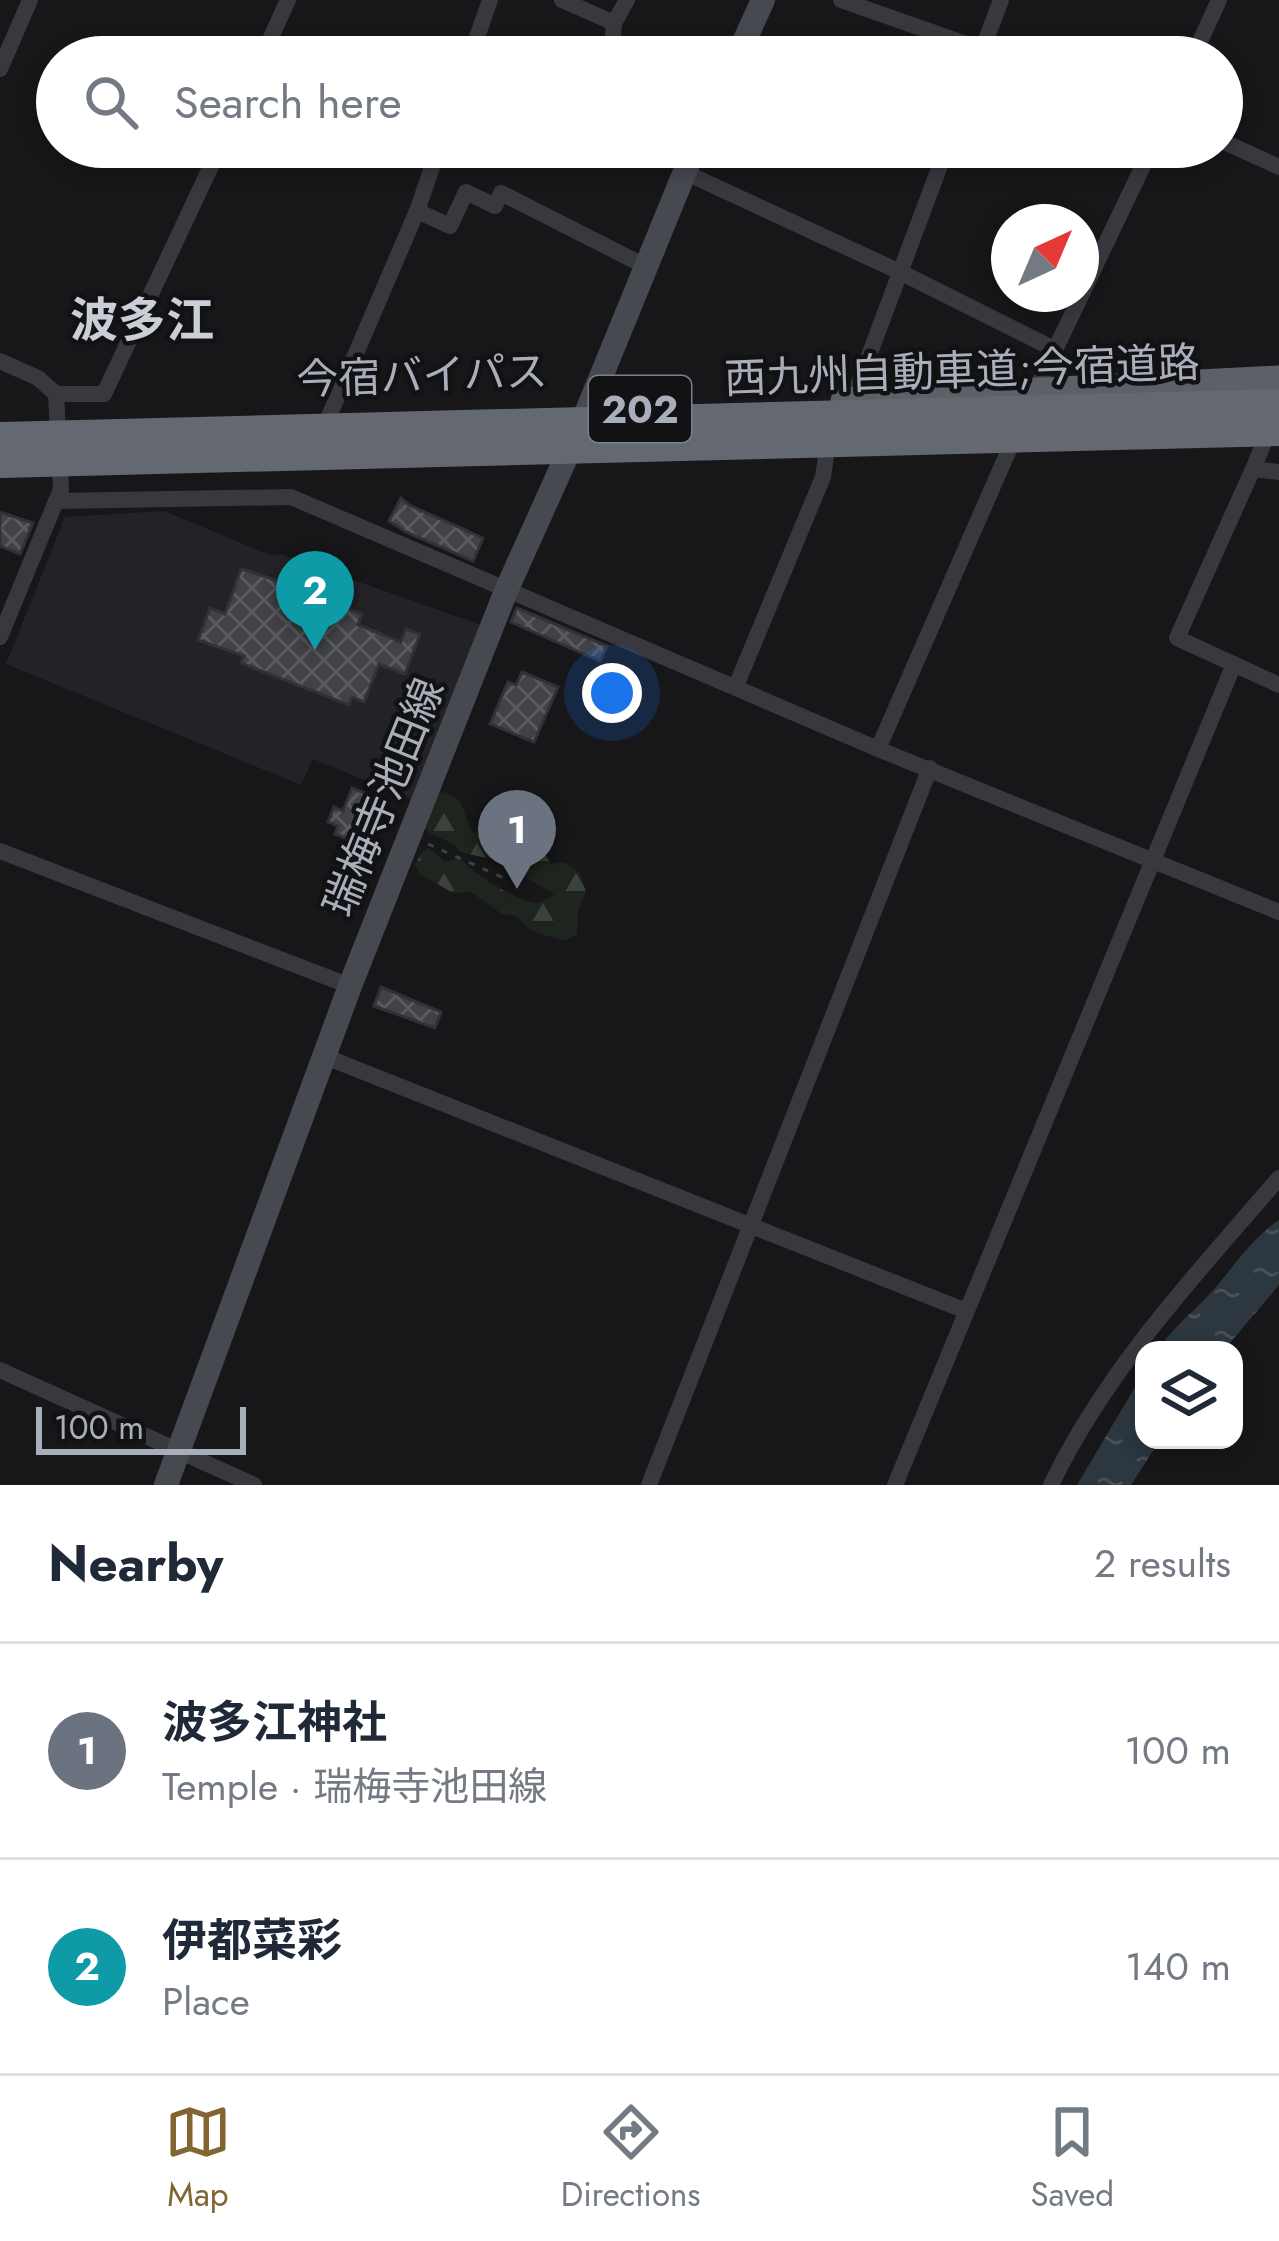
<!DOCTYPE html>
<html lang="en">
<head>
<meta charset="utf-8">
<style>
	:root { --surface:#fff; --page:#f2f2f3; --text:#1f2937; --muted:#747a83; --line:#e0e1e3; --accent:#836532 }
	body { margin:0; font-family:Jost,"Noto Sans JP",sans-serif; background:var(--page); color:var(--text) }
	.controls { position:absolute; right:36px; bottom:36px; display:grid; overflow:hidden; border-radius:24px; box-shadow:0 6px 18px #0003 }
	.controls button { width:108px; height:108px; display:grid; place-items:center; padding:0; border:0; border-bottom:3px solid var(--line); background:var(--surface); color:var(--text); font:60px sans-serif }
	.compass { position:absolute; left:991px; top:204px; width:108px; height:108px; border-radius:50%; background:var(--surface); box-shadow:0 6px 18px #0003; rotate:44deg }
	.scale { position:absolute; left:36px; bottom:30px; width:210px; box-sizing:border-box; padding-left:12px; border:6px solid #a9afba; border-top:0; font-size:33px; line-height:42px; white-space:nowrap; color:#a9afba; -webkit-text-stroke:9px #121215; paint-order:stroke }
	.you { position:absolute; left:612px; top:693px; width:42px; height:42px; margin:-30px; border:9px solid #fff; border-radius:50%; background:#1a73e8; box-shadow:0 0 0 18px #1a73e833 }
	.badge { display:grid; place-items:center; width:78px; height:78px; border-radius:50%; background:var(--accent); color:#fff; font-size:39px; font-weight:700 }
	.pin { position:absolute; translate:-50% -99px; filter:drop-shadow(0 3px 6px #0008) }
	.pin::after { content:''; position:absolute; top:63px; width:42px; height:36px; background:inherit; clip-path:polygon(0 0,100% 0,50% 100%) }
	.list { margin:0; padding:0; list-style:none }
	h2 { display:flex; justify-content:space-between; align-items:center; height:156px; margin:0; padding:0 48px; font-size:51px }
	h2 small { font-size:39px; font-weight:400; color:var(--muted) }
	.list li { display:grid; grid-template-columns:78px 1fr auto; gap:36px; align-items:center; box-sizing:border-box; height:216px; padding:0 48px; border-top:3px solid var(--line) }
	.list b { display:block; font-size:45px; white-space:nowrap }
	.list p { margin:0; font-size:39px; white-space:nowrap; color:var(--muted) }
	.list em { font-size:39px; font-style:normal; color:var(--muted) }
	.icon { flex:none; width:66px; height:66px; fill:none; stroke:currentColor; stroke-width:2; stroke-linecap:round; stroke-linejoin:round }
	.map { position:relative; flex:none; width:1279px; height:1485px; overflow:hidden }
	.search { position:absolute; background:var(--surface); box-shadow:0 6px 18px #0003; left:36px; right:36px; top:36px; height:132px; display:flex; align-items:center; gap:30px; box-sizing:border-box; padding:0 42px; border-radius:66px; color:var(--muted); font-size:45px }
	.sheet { height:588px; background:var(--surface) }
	nav { display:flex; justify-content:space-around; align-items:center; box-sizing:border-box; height:168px; border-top:3px solid var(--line); background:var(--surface); font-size:33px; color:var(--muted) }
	nav a { display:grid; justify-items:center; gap:6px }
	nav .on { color:var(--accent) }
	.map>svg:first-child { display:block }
	.built { fill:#232327 }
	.forest { fill:url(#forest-firs) }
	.water { fill:url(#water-ripples) }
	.building { fill:url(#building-cross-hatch); stroke:#313136; stroke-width:3 }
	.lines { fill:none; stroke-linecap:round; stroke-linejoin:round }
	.path { stroke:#3e4146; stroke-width:3; stroke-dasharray:6 9; stroke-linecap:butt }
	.minor { stroke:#38393f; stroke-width:16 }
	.secondary { stroke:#46494f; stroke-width:24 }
	.trunk { stroke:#5c6067; stroke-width:27 }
	.motorway-bridge { stroke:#646870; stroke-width:30 }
	.labels { text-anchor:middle; stroke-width:9; stroke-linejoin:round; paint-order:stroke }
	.shield { fill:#121215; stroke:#7c8088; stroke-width:3 }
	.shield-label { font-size:39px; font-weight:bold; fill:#a9afba }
	.street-label { font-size:42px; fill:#a9afba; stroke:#121215 }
	.quarter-label { font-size:48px; font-weight:bold; fill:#caced6; stroke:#121215 }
</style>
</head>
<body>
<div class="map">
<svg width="1279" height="1485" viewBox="0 0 1279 1485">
	<defs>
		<pattern id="forest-firs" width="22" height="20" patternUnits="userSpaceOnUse" patternTransform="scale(3)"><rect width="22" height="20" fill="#1d251e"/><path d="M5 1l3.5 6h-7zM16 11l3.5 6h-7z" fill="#3b423d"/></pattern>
		<pattern id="water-ripples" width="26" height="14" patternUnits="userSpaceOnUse" patternTransform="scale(3)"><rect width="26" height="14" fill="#2c373f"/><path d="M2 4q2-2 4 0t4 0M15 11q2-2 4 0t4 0" fill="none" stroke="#485159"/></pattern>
		<pattern id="building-cross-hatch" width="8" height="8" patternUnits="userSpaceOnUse" patternTransform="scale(3)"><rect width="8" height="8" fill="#414247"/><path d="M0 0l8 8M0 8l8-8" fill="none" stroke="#5a5b5f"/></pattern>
	</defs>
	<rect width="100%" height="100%" fill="#17171a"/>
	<path class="built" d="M164,511L270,555L280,554L481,625L411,799L313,759L301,785L6,664L65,517Z"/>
	<path class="forest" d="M444,792L460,801L472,833L492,828L512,846L530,842L543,851L551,864L564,862L580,873L586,892L578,910L577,934L564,941L532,931L516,916L502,914L471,892L453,893L420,874L415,865L421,853L429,848L445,862L460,858C471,872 520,904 537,903C544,903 549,896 555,894L496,860L460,852C452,838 433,840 423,826L434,794Z"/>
	<g class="water">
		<path d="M1279,1220V1285L1224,1350H1158C1172,1329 1188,1316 1205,1299C1231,1272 1248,1241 1279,1220Z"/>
		<path d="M1144,1372V1440H1160L1131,1485H1077Z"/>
	</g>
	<g class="building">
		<path d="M401,498L409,505L483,538L473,561L406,532L389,521Z"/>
		<path d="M0,512L33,523L20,554L0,546Z"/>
		<path d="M241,569L334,598L332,602L362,614L358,625L401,642L406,629L420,634L405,674L379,664L364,702L352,697L349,705L241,663L244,656L198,640L210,608L225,614Z"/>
		<path d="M517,608L607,646L600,661L511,622Z"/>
		<path d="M522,672L558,687L534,742L490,724L508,682L516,685Z"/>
		<path d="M352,788L374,797L357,842L335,834L338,826L328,822L334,807L343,811Z"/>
		<path d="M381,987L441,1012L435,1028L374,1006Z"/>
	</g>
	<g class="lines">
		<path class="path" d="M428,844L506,879"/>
		<g class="minor">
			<path d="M562,0L614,23"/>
			<path d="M841,0L1003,57"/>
			<path d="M980,56L1001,0"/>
			<path d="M262,57L288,0"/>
			<path d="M470,57L490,0"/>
			<path d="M611,57L614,23L627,0"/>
			<path d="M1193,57L1219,0"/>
			<path d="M0,69L30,0"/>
			<path d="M1222,141L1279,167"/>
			<path d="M684,172L900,272L1056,350"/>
			<path d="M417,211L450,226L466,192L495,206L501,193L647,267"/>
			<path d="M0,361L38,378L56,394L61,489L0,637"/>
			<path d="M56,394H104L220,147"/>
			<path d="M1033,396L1152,147"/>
			<path d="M852,401L947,147"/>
			<path d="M327,421L417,211L439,147"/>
			<path d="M1270,428L1253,469L1279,472"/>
			<path d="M1253,469L1177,638L1279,685"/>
			<path d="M56,501L291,497L878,749L1279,912"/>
			<path d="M736,686L823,477L827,449"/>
			<path d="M878,749L1015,436"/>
			<path d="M0,851L350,986"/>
			<path d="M326,1057L966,1311"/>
			<path d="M0,1370L254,1485"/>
			<path d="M649,1485L930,768"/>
			<path d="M895,1485L1234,664"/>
			<path d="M1051,1485C1106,1370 1196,1274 1279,1178"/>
		</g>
		<g class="secondary">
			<path d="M737,57L763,0"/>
			<path d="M166,1485L350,986L506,591L587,411L695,147"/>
		</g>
		<path class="trunk" d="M844,401L1279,379"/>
		<g class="motorway-bridge">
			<path d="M0,437L1279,404"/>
			<path d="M0,463L1279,431"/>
		</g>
	</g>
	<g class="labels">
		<rect class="shield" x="589" y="376" width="102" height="66" rx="9"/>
		<g class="shield-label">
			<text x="640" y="423">202</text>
		</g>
		<g class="street-label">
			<text transform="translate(962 370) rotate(-2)" y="15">西九州自動車道;今宿道路</text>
			<text transform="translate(422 375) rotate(-2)" y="15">今宿バイパス</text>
			<text transform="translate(383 797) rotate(-68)" y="15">瑞梅寺池田線</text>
		</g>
		<g class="quarter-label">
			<text x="142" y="337">波多江</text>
		</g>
	</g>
</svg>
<div class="controls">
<button><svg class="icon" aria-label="layers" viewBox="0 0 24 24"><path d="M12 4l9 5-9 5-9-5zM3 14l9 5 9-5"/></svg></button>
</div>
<svg class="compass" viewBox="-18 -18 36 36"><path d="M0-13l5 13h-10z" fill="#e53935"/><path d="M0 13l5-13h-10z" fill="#747a83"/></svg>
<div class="scale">100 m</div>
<div class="you"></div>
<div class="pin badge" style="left:517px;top:889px;background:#6b7280">1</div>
<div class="pin badge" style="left:315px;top:650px;background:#0f9aa8">2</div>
<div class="search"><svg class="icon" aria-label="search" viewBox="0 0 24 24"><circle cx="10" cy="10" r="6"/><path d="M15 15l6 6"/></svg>Search here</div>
</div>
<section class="sheet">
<h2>Nearby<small>2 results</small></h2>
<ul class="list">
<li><span class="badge" style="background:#6b7280">1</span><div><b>波多江神社</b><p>Temple · 瑞梅寺池田線</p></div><em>100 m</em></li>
<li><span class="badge" style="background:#0f9aa8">2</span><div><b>伊都菜彩</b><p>Place</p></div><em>140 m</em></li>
</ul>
</section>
<nav>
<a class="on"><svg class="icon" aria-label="map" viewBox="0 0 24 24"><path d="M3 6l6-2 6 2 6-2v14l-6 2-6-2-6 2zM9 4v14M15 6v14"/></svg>Map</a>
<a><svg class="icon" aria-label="directions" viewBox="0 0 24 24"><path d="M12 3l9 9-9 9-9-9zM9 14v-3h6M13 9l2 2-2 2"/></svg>Directions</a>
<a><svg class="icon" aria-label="saved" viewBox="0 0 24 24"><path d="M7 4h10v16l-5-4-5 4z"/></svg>Saved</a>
</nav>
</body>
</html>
